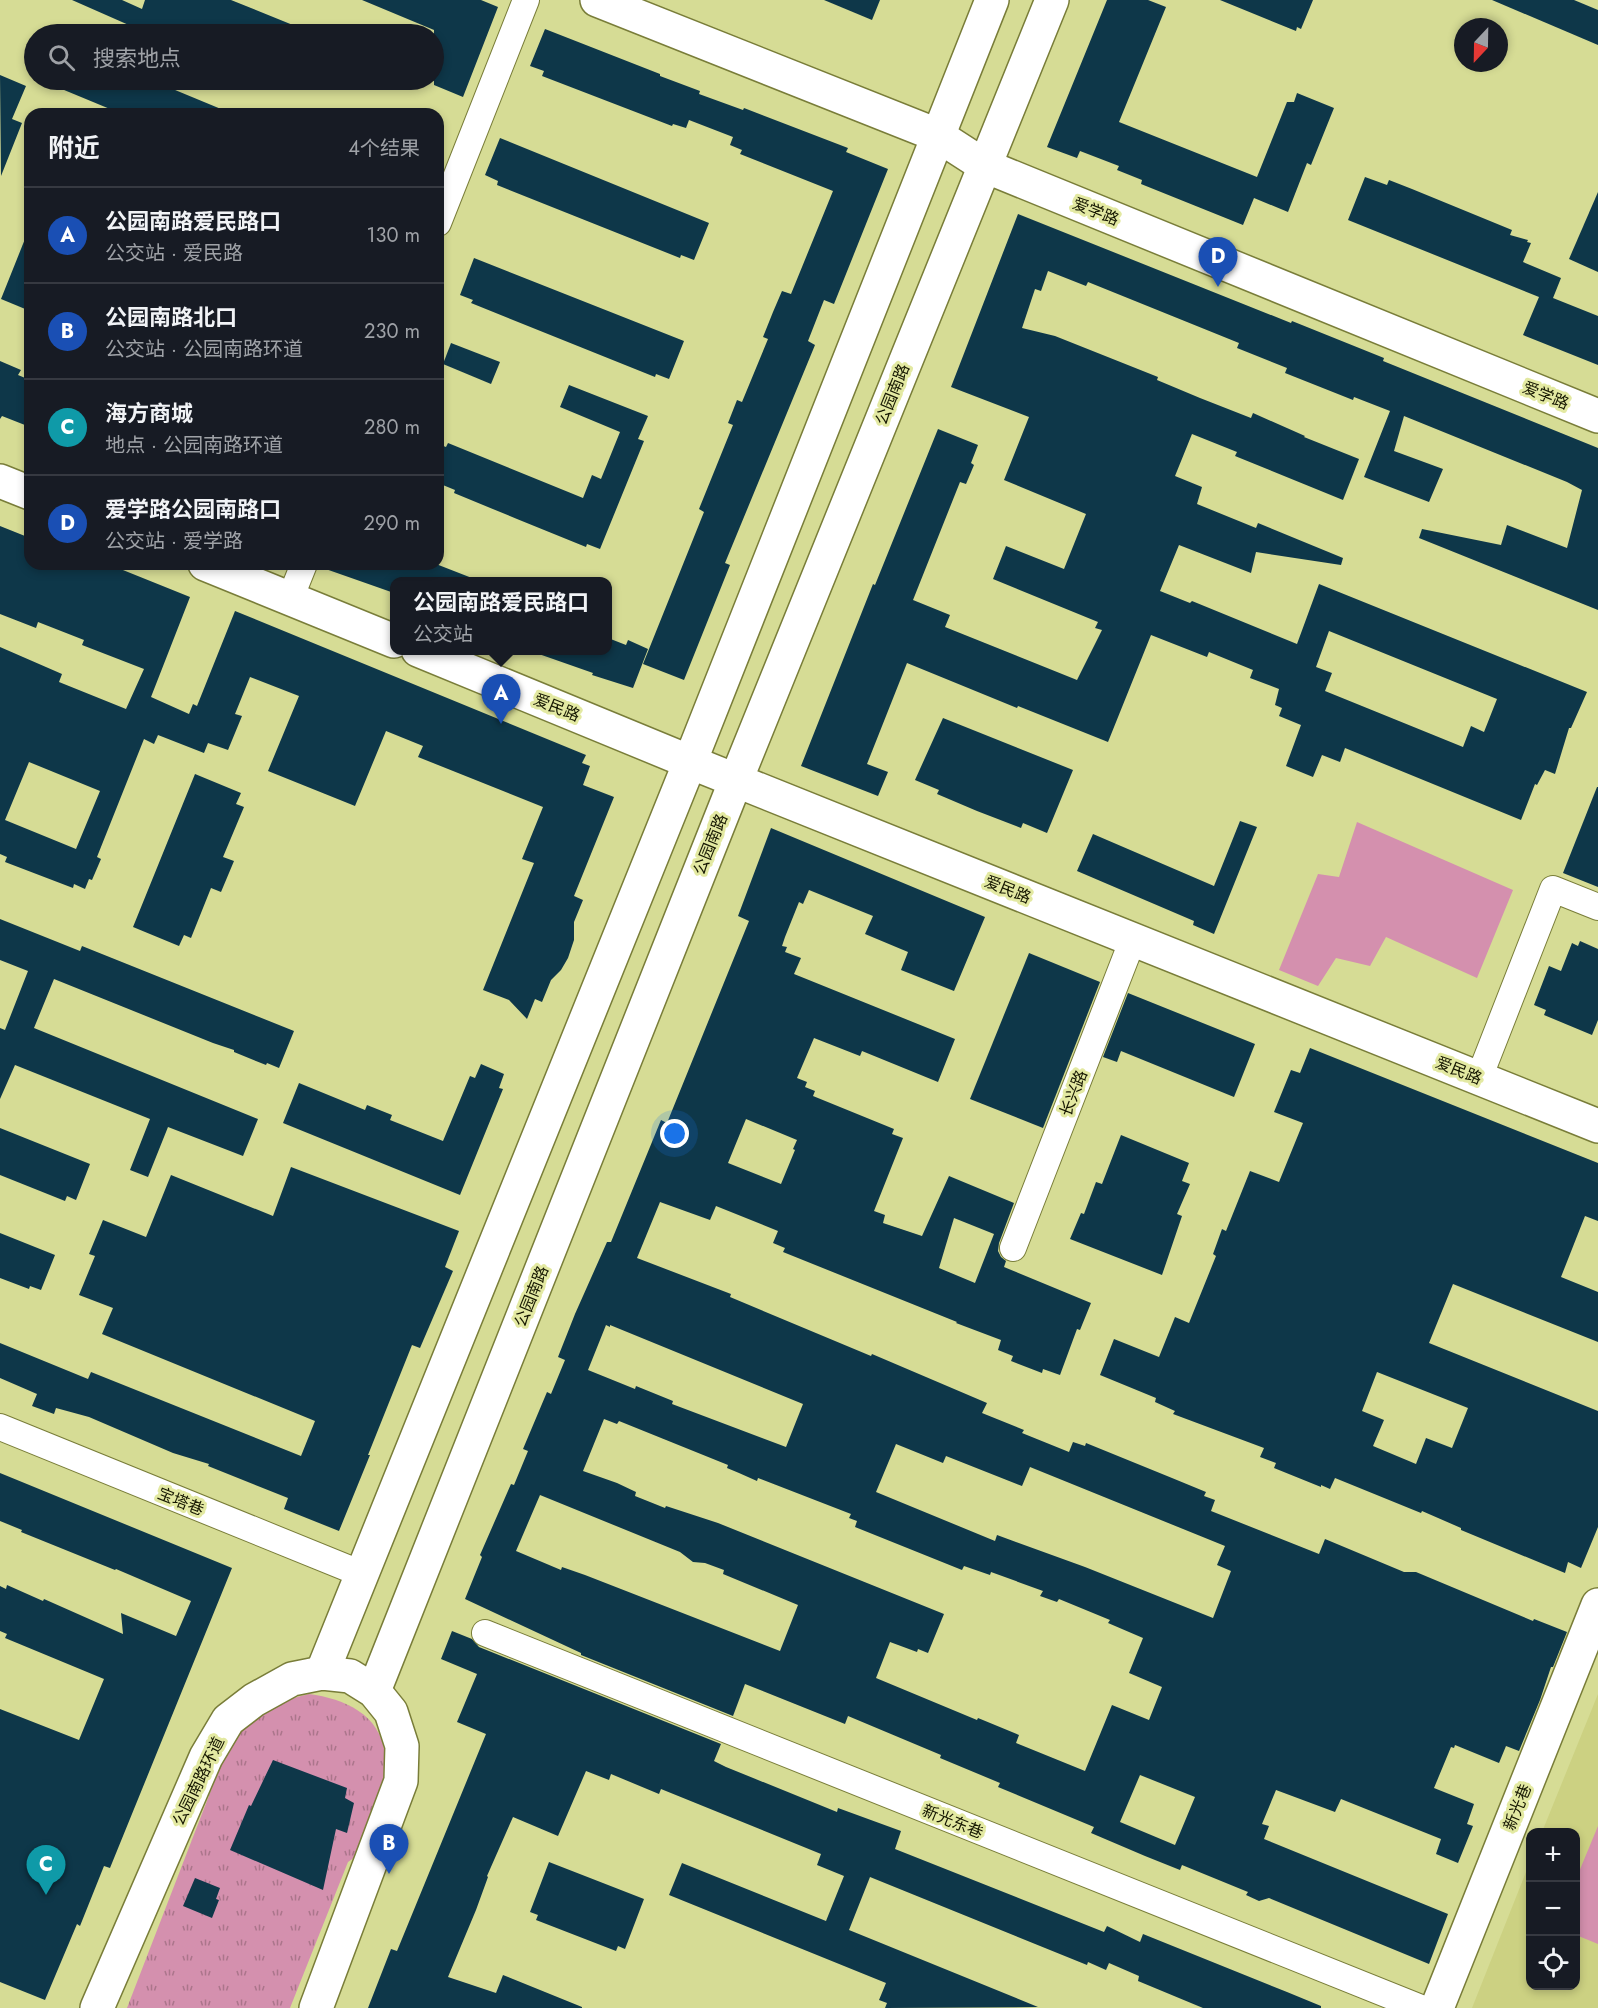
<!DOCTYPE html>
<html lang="zh">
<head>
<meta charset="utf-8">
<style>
	:root { --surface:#171b24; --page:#20242c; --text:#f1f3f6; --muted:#9ea1a6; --line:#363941; --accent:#b2a3db }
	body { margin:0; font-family:Jost,"Noto Sans SC",sans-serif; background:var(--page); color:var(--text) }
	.controls { position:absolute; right:18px; bottom:18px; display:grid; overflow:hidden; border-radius:12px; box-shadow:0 3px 9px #0003 }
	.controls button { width:54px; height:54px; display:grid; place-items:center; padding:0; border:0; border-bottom:2px solid var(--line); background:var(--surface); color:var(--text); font:30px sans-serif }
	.compass { position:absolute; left:1454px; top:18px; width:54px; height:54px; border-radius:50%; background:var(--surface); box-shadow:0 3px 9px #0003; rotate:202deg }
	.you { position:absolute; left:675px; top:1134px; width:21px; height:21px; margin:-15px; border:4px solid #fff; border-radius:50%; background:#1a73e8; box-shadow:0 0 0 9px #1a73e833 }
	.badge { display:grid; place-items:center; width:39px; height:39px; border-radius:50%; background:var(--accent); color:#fff; font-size:20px; font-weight:700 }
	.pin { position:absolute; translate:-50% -50px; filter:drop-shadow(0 2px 3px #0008) }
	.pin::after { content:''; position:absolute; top:32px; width:21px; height:18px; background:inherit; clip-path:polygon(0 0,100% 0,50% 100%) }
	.popup { position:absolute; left:390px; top:577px; width:222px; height:78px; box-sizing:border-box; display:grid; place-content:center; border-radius:12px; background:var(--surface); filter:drop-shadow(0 2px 4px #0005); font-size:20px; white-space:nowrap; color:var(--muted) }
	.popup b { font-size:22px; color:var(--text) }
	.popup::after { content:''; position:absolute; left:50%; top:100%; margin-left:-12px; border:12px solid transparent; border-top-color:var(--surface) }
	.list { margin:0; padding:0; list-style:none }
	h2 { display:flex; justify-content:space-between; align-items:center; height:78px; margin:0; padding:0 24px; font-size:26px }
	h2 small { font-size:20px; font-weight:400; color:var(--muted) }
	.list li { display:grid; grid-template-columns:39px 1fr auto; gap:18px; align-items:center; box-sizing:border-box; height:96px; padding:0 24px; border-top:2px solid var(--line) }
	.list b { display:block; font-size:22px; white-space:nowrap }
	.list p { margin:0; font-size:20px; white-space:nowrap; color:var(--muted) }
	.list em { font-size:20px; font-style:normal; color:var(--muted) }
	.icon { flex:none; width:33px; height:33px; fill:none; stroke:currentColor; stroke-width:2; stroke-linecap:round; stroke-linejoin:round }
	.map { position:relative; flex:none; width:1598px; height:2008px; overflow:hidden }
	.search { position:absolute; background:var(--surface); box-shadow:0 3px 9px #0003; left:24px; top:24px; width:420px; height:66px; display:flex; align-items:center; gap:15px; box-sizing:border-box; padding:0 21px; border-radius:33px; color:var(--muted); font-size:22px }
	.panel { position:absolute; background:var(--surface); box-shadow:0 3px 9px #0003; left:24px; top:108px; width:420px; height:462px; border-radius:18px }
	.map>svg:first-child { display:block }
	.built { fill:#ccd182 }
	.grass { fill:url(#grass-tufts) }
	.garden { fill:#d490ae }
	.building { fill:#0e3749; fill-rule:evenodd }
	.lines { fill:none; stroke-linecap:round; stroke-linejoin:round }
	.minor-casing { stroke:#797d39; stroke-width:28 }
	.tertiary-casing { stroke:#797d39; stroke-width:36 }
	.secondary-casing { stroke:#797d39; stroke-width:36 }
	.minor { stroke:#fff; stroke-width:26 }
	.tertiary { stroke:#fff; stroke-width:33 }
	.secondary { stroke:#fff; stroke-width:33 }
	.labels { text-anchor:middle; stroke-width:6; stroke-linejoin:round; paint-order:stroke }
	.street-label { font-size:16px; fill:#151600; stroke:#e3e9a2 }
</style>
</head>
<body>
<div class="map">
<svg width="1598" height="2008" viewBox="0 0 1598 2008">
	<defs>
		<pattern id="grass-tufts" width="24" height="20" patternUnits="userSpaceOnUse" patternTransform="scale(1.5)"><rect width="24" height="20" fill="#d490ae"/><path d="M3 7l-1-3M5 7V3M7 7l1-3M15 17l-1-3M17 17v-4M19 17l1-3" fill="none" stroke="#ab758b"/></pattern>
	</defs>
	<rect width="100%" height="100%" fill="#d6dc95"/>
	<path class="built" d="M1598,1694V2008H1472L1530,1862V1986H1576V1832H1542Z"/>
	<path class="grass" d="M309,1694C345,1699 380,1714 385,1754C387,1763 388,1773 386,1782C381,1804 366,1833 358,1855L348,1862L290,2008H127L227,1749C252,1716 268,1704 309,1694Z"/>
	<g class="garden">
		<path d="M1357,822L1513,890L1477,978L1386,937L1370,966L1336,958L1318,986L1279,970L1318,874L1339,877Z"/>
		<path d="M1598,1826V1944L1576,1935V1879Z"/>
	</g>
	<g class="building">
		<path d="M72,0H122L142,9L145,0H231L315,34H145L130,28L131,26Z"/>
		<path d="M362,0H481L498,7L463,97L434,85V30Z"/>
		<path d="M824,0H880L872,20Z"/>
		<path d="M1107,0H1148L1166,7L1119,122L1257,177L1287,102H1294L1297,93L1334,108L1311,165L1307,163L1288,212L1254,198L1243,225L1141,184L1142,180L1117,170L1119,166L1080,151L1077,158L1047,147Z"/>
		<path d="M1220,0H1313L1301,29L1297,27L1296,31Z"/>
		<path d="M1492,0H1574L1598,10V45Z"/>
		<path d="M545,29L660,74V76L700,91L699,94L743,110L744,108L848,148L846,152L888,169L834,304L824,300L808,341L815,345L725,563L730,565L684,680L643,664L704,512L699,509L733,425L728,423L737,400L742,402L768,339L763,337L773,312L782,291L791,294L833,191L740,154L742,150L730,145L733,137L689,120L686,128L673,124L672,126L542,76L544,71L530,66Z"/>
		<path d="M0,75L26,86L12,119L22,123L1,176Z"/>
		<path d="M40,80H151L233,114H122Z"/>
		<path d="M500,138L709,223L694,260L681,255L680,258L497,185L498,181L485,175Z"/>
		<path d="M1365,177L1387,185L1389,180L1412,189L1512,230L1510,235L1528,240L1527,242L1531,243L1523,262L1561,278L1553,298L1598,316V365L1523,335L1539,297L1348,220Z"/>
		<path d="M1598,192V272L1569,259Z"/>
		<path d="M1018,214L1291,323L1292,321L1384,358L1383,361L1598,448V610L1419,538L1422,529L1501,545L1507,525L1567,548L1582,490L1567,482L1404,416L1394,451L1443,469L1429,502L1364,477L1390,411L1354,397L1353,400L1285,373L1287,368L1237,348L1239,343L1088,282L1086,286L1048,271L1041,291L1035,289L1022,328L1055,336L1158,377L1157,380L1200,398L1251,418L1253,413L1305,436L1304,437L1359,459L1343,500L1235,456L1237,452L1192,434L1175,476L1202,487L1197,504L1256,528L1258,523L1343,558L1341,565L1256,552L1251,573L1179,545L1160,591L1190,603L1192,601L1297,644L1319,584L1587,692L1571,728H1569L1555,774L1545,770L1537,785L1535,784L1521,820L1345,748L1340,762L1322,755L1313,777L1286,766L1301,725L1279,716L1282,708L1275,705L1279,689L1250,678L1253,670L1209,652L1207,657L1151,635L1108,742L1018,706L1017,708L907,663L867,764L888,772L878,796L801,766L873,584L875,585L938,429L978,445L971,463L974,465L966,484L960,482L913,600L950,615L945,627L1077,680L1102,630L1095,628L1098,622L993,579L1006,546L1064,569L1086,514L1004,480L1029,417L951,387ZM1329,631L1497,699L1484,732L1471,726L1463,747L1325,691L1332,673L1316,667Z"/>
		<path d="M29,229L30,230V311L1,299Z"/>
		<path d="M474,258L684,341L669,379L656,374L655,377L471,303L473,300L460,295Z"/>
		<path d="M451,343L500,362L491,384L443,364Z"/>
		<path d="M0,361L21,370L18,375L30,380V427L2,416L0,419Z"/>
		<path d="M569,385L648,416L638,439L644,441L600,549L587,544L586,547L517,519L454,493L455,490L438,483V444L446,447L448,443L583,498L592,475L601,479L620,432L560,407Z"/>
		<path d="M0,526L30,538V564H108L190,597L151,697L189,714L193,704L197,706L235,611L586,755L582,763L590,766L583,785L614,797L574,896L583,900L574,922V940L568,958L561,970L551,980L542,1002L535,999L527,1019L509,1000L483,990L534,863L522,859L543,807L418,757L423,746L386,731L355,806L268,771L299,696L250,677L235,714L242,716L228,750L208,743L204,753L158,735L154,744L144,739L97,857L101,859L92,880L89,879L85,889L74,884L73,888L5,862L7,857L0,854V647L62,674L59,682L126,709L144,669L82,645L84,640L38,622L36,628L0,614ZM29,762L100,791L76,849L5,820Z"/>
		<path d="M321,564H436L477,580V582H394V593L320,567Z"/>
		<path d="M608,638L626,645L628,640L648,649L633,688L592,675L593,673L536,653V651H608Z"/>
		<path d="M943,718L1073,770L1047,833L1023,823L1021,828L977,811L937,794L939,790L915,780Z"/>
		<path d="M195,774L241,793L236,804L244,807L223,857L234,861L221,892L211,888L191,938L184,935L179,946L133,927Z"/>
		<path d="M1597,787H1598V887L1563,873Z"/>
		<path d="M1240,821L1257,827L1214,934L1193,925L1194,921L1077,871L1093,834L1214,886Z"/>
		<path d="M771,828L985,917L954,991L901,970L908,952L865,934L873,916L809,890L803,904L799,902L785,937L782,946L787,947L785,952L801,958L794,974L955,1039L938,1082L862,1051L860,1056L814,1038L797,1078L807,1082L805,1087L815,1091L813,1096L894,1129L892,1134L903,1138L874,1211L885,1215L883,1223L922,1236L949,1176L1014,1203L999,1243L998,1251L1001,1257L1006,1261L1004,1267L1091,1303L1080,1330L1077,1329L1060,1375L1043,1369L1042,1373L1011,1361L1013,1356L998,1350L1001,1340L956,1323L957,1322L783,1252L785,1248L773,1243L778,1231L716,1206L710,1220L660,1202L637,1258L731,1294L730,1297L871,1356L872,1354L987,1403L982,1413L1024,1430L1022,1433L1069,1452L1073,1442L1085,1446L1086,1443L1172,1478L1206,1492L1204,1496L1215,1500L1211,1511L1319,1554L1325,1539L1404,1572H1416L1533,1621L1534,1619L1567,1632L1553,1667H1551L1540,1700L1519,1751L1506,1746L1499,1763L1455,1745L1454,1748L1451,1747L1434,1788L1474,1804L1467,1824L1473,1826L1458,1863L1436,1854L1441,1839L1341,1799L1335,1812L1276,1790L1262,1824L1269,1826L1264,1839L1448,1914L1429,1964L1269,1898L1259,1901L1246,1895L1248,1892L1182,1865L1180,1870L1145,1856L1091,1833L1094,1827L998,1787L1000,1783L940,1758L941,1755L848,1716L845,1724L745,1684L733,1716L581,1655V1653L465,1599L482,1557L480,1555L511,1484L514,1485L528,1451L523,1449L547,1392L551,1394L565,1360L558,1357L575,1314L607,1242H611L661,1120L667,1123L749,921L738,916ZM746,1119L797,1140L793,1149L795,1150L781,1184L728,1163ZM954,1218L994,1234L975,1283L939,1268ZM606,1325L610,1327V1325L803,1404L786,1447L672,1404L673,1401L636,1386L635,1389L588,1370ZM604,1419L617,1424L619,1421L728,1465L727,1468L739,1473L757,1481L758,1478L851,1514L849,1518L857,1521L855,1527L962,1570L964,1566L990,1575L991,1572L1043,1591L1040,1596L1057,1602L1059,1599L1110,1620L1108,1623L1143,1638L1129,1673L1162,1687L1149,1720L1112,1705L1085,1771L1016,1743L1019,1735L978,1718L977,1720L876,1678L890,1642L917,1652L918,1649L928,1653L944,1614L718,1523L666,1506L665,1508L635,1496L636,1492L617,1483L583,1471ZM896,1444L943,1463L946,1456L1022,1486L1030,1467L1225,1546L1217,1565L1231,1571L1213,1618L1085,1567L997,1535L995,1541L876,1492ZM540,1495L680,1552L693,1562L705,1563L724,1570L723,1574L798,1605L780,1651L585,1575L562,1567L561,1570L516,1551ZM1140,1775L1195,1797L1175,1845L1120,1822Z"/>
		<path d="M0,919L80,951L82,946L294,1031L279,1068L267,1063L266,1065L234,1052V1050L213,1043L54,979L34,1028L258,1119L243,1156L168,1127L148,1177L130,1170L150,1119L15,1065L0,1099V1028L5,1030L28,971L0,960Z"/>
		<path d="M1580,941L1598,949V1020L1592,1035L1544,1015L1546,1010L1534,1005L1549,966L1561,971L1572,943L1578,946Z"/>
		<path d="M1029,953L1100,982L1043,1128L970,1099Z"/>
		<path d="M1128,993L1255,1044L1234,1097L1121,1051L1117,1062L1103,1057Z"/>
		<path d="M1310,1048L1598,1163V1221L1585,1216L1561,1277L1598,1292V1342L1453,1284L1429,1343L1598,1411V1527L1581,1568L1568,1562L1565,1573L1461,1530V1528L1422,1511L1421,1513L1335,1478L1330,1489L1321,1485V1487L1274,1468L1276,1463L1260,1457L1264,1448L1173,1414L1175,1411L1155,1402L1156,1398L1100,1375L1114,1339L1159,1357L1175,1317L1189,1323L1216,1256L1213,1254L1222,1229L1226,1231L1250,1171L1279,1182L1303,1123L1274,1112L1291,1070L1300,1073ZM1377,1372L1468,1408L1452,1448L1426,1438L1416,1464L1373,1446L1384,1420L1362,1411Z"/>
		<path d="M481,1064L504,1074L499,1088L503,1089L460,1195L283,1123L299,1083L365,1110L367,1105L392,1115L390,1120L443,1141L470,1076L475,1078Z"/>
		<path d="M0,1128L90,1164L76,1200L67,1196L65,1201L0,1175Z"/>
		<path d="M1121,1135L1189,1163L1182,1181L1190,1184L1177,1214L1182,1216L1162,1275L1070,1239L1081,1213L1084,1214L1096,1182L1102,1184Z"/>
		<path d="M291,1167L459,1231L445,1267L453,1271L420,1348L412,1345L368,1455H370L339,1531L284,1509L288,1498L208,1466L209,1464L173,1453L89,1417L56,1408L54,1414L32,1406L37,1394L0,1378V1343L88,1379L91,1372L301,1456L315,1421L102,1334L113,1308L79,1295L95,1256L89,1254L103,1220L146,1237L171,1175L273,1216Z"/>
		<path d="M0,1233L55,1255L41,1290L30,1286L29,1289L0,1278Z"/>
		<path d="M0,1473L232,1568L110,1868L104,1866L80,1926L77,1924L45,2000L0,1982V1709L79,1740L104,1679L5,1638L7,1634L0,1631V1586L6,1589L7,1585L43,1601L44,1599L123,1634L121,1613L176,1636L191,1601L116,1569L115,1570L21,1532L22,1530L0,1521Z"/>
		<path d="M452,1631L472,1639L479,1647L721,1744L714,1761L726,1767L837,1812L838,1808L901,1831L895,1849L1104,1932L1107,1926L1140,1942L1143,1934L1287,1992L1321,2006V2008H1203L1138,1981L1139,1976L1109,1963L1106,1970L1088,1962L1087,1965L870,1877L849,1930L1038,2007L885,2008L887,2003L879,2000L886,1983L669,1895L682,1863L826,1921L844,1876L817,1865L821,1854L661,1789L659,1794L611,1774L609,1780L586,1771L558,1836L513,1817L487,1876L488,1877L476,1910L448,1977L496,1993L503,1975L582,2007V2008H368L391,1949L397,1951L486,1734L457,1722L477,1674L441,1659Z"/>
		<path d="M273,1760L347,1788L345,1798L354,1803L347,1833L336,1829L323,1890L230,1850L249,1805L251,1806Z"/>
		<path d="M549,1862L644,1899L625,1949L618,1946L616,1951L536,1920L538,1915L530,1912Z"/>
		<path d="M195,1878L220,1888L216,1899L219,1900L212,1918L183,1906Z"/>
	</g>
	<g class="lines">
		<g class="minor-casing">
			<g id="minor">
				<path d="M438,223L526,0"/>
				<path d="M290,599L304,564"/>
				<path d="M1479,1078L1553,889L1598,907"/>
				<path d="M1013,1248L1133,939"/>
				<path d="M0,1427L362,1574"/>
				<path d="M485,1633L1421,2008"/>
			</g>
		</g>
		<g class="tertiary-casing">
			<g id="tertiary">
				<path d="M597,0L937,135L985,166L1598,416"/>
				<path d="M0,481L30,493"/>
				<path d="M205,564L394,641"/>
				<path d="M418,650L690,762L1598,1126"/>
				<path d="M1437,2008L1598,1605"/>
			</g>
		</g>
		<g class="secondary-casing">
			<g id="secondary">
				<path d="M322,1673L690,762L992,0"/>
				<path d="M374,1691L736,780L1052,0"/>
				<path d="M97,2008L206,1757L228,1720L254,1700L292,1679L322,1673L350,1676L374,1691L391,1712L402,1746L401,1781L316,2008"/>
			</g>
		</g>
		<use href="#minor" class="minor"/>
		<use href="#tertiary" class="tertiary"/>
		<use href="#secondary" class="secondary"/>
	</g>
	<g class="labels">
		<g class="street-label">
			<text transform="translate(1096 211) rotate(22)" y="6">爱学路</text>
			<text transform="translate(892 394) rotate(-68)" y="6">公园南路</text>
			<text transform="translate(1546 395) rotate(22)" y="6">爱学路</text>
			<text transform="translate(557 707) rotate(22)" y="6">爱民路</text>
			<text transform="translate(710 844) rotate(-68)" y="6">公园南路</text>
			<text transform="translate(1008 889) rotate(22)" y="6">爱民路</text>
			<text transform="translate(1459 1070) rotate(22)" y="6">爱民路</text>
			<text transform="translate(1073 1093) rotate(-69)" y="6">长兴路</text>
			<text transform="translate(531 1296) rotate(-68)" y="6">公园南路</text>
			<text transform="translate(181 1501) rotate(22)" y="6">宝塔巷</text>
			<text transform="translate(198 1781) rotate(-64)" y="6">公园南路环道</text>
			<text transform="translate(1517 1807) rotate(-68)" y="6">新光巷</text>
			<text transform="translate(953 1821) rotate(22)" y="6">新光东巷</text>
		</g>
	</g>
</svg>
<div class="controls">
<button>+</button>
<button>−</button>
<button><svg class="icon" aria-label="locate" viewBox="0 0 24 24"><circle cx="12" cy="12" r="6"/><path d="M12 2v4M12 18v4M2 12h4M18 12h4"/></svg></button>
</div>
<svg class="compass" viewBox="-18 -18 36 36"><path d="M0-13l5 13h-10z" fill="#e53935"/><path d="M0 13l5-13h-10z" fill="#9ea1a6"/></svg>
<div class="you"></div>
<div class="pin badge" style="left:501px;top:724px;background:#1a4fb4">A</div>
<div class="popup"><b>公园南路爱民路口</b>公交站</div>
<div class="pin badge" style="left:389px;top:1874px;background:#1a4fb4">B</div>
<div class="pin badge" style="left:46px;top:1895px;background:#0f9aa8">C</div>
<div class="pin badge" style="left:1218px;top:287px;background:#1a4fb4">D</div>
<div class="search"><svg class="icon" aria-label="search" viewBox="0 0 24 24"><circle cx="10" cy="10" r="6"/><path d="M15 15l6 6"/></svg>搜索地点</div>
<section class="panel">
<h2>附近<small>4个结果</small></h2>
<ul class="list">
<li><span class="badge" style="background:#1a4fb4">A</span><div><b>公园南路爱民路口</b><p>公交站 · 爱民路</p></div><em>130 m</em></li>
<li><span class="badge" style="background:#1a4fb4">B</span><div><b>公园南路北口</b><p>公交站 · 公园南路环道</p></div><em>230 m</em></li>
<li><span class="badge" style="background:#0f9aa8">C</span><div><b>海方商城</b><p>地点 · 公园南路环道</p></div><em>280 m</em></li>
<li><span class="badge" style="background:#1a4fb4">D</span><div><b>爱学路公园南路口</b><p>公交站 · 爱学路</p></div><em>290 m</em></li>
</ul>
</section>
</div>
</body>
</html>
